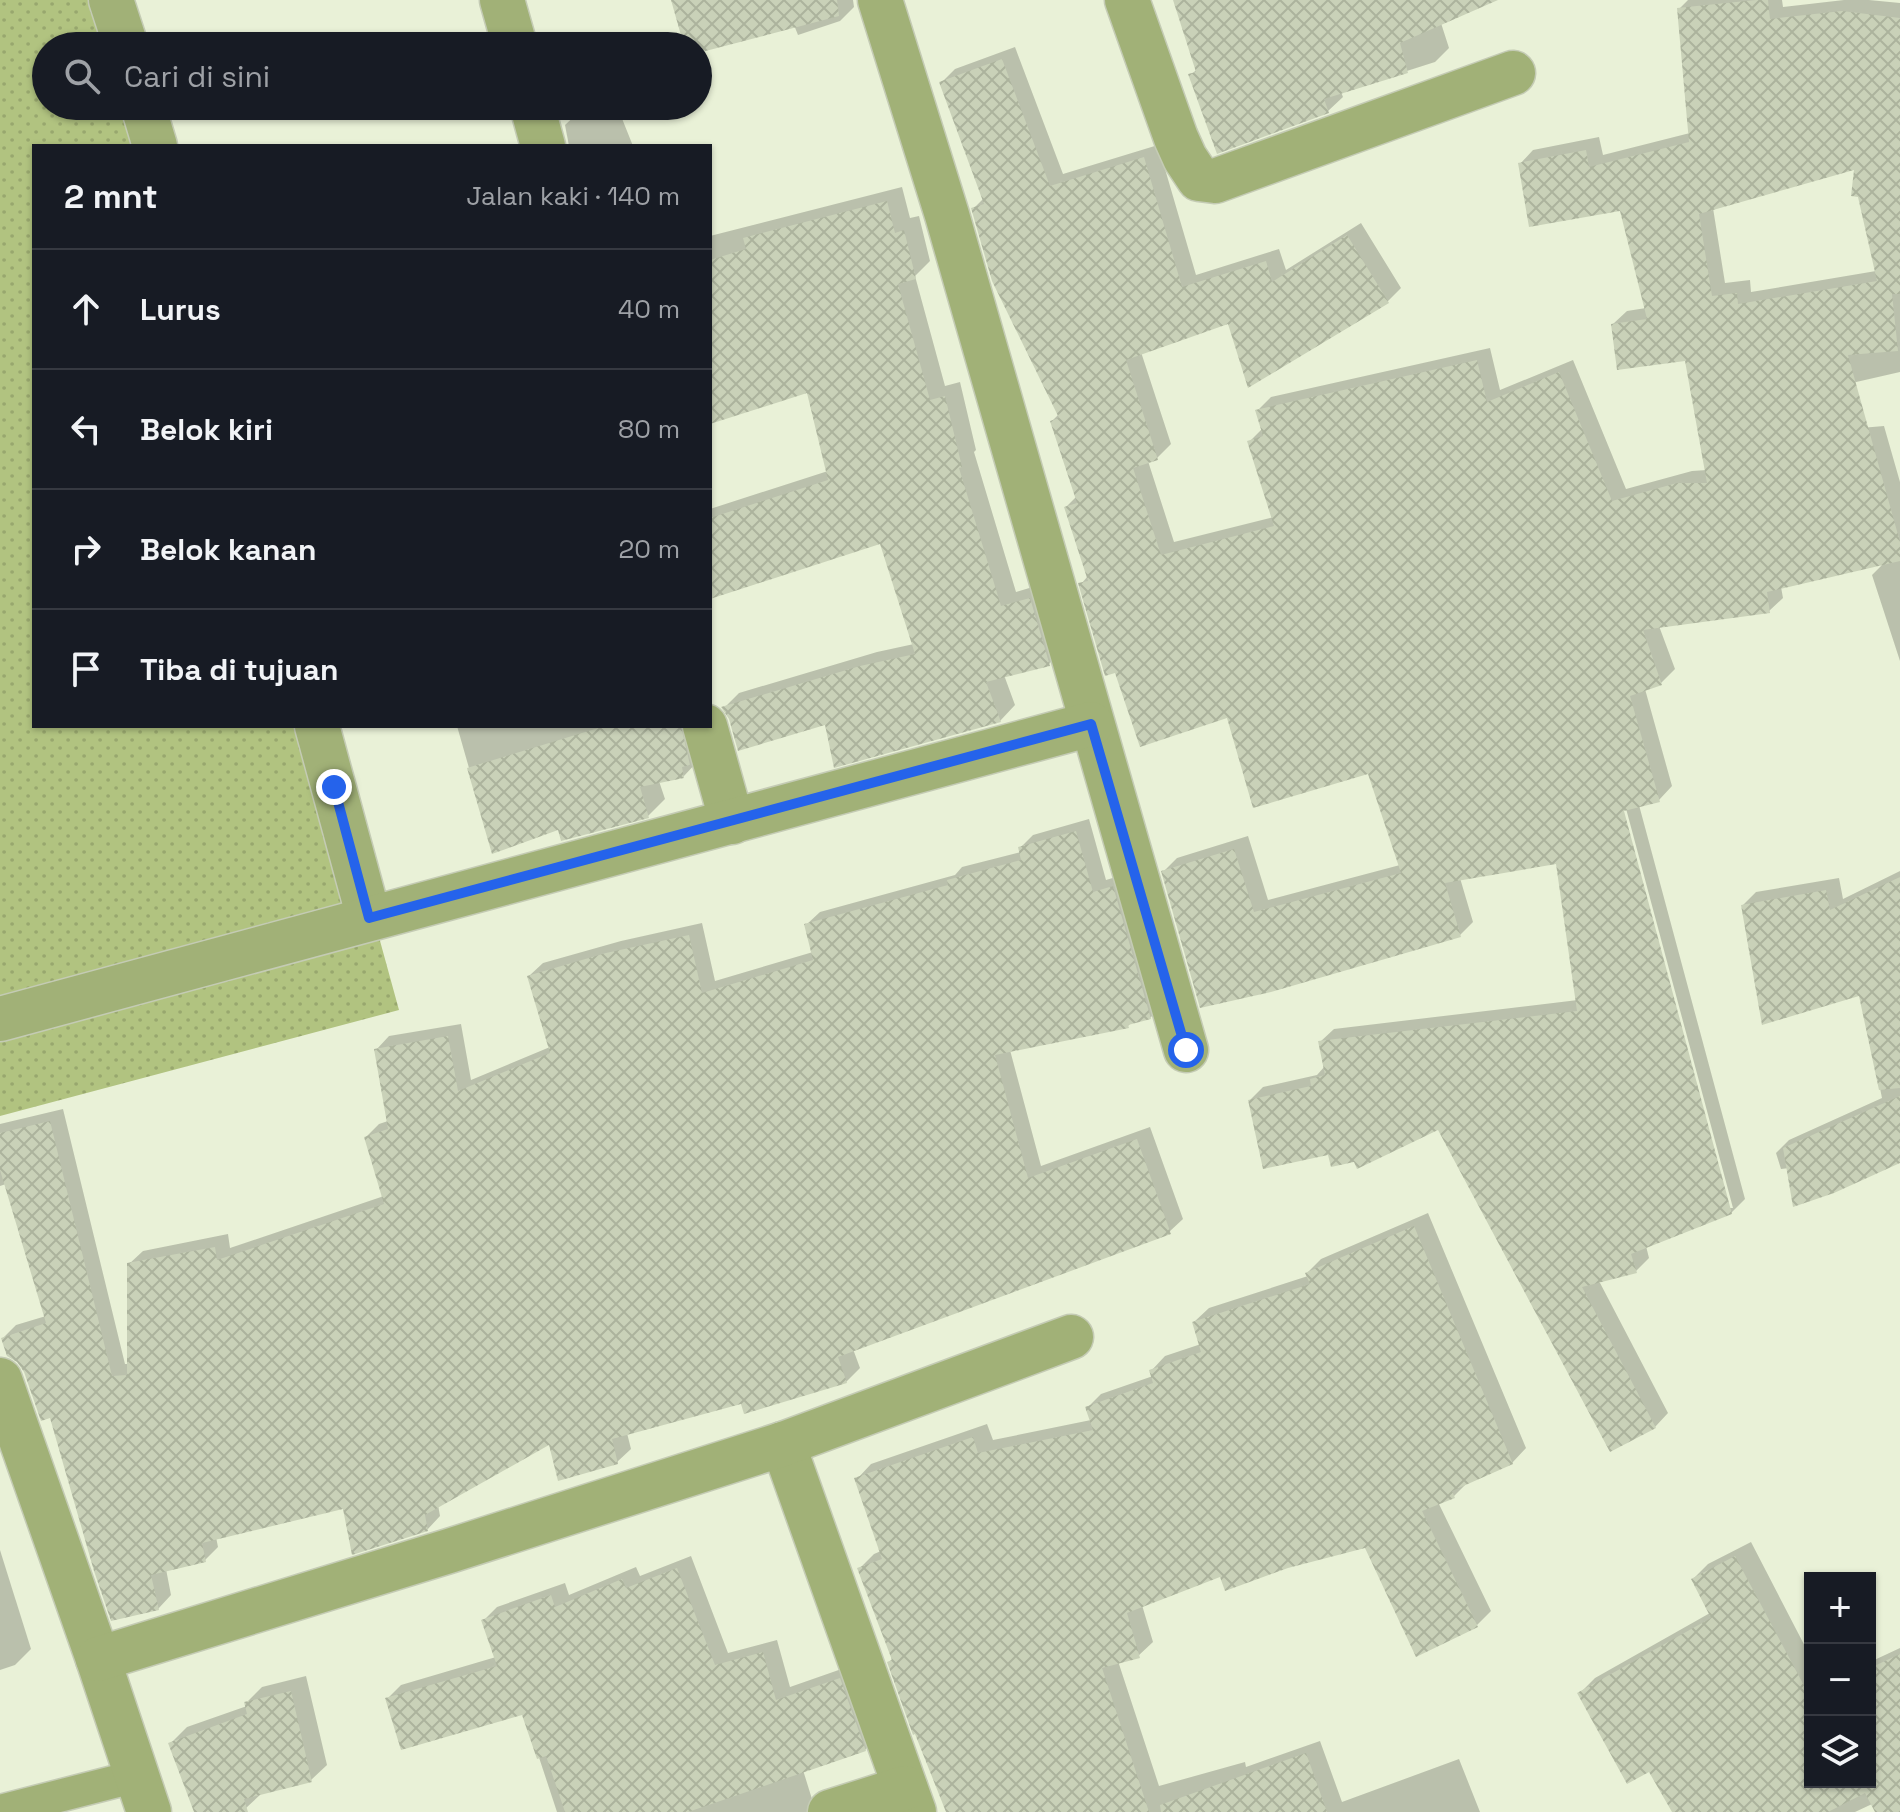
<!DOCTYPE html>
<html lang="id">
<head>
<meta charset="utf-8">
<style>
	:root { --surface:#171b24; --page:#242831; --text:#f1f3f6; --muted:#9ea1a6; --line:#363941 }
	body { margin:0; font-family:"Space Grotesk",sans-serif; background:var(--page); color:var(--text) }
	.controls { position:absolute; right:24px; bottom:24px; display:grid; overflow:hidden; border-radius:0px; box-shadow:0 2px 6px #0004 }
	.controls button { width:72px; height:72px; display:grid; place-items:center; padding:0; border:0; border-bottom:2px solid var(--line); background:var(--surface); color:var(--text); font:40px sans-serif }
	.stop { position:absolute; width:24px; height:24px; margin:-18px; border:6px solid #2563eb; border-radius:50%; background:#fff }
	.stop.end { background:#2563eb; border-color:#fff; box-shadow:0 2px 8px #0008 }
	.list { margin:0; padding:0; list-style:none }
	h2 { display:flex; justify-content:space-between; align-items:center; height:104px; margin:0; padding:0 32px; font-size:34px }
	h2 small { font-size:26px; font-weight:400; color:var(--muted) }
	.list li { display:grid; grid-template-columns:52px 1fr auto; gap:24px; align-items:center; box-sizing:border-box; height:120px; padding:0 32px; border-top:2px solid var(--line) }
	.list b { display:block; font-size:30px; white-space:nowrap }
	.list em { font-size:26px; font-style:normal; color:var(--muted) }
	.icon { flex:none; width:44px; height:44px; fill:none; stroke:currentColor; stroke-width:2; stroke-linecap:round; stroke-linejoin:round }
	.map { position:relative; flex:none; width:1900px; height:1812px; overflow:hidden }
	.search { position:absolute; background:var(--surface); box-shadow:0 2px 6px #0004; left:32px; top:32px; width:680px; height:88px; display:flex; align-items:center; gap:20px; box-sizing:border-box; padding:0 28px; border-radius:44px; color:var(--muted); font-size:30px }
	.panel { position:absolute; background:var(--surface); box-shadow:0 2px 6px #0004; left:32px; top:144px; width:680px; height:584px; border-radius:0px }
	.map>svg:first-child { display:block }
	.grass { fill:url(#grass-dots) }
	.shadow { fill:#0003; fill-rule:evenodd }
	.building { fill:url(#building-cross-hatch); fill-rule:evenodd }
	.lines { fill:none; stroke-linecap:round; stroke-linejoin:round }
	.service-casing { stroke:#c4cbb4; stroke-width:35 }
	.minor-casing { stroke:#c4cbb4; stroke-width:47 }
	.service { stroke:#a1b177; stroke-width:32 }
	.minor { stroke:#a1b177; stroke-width:44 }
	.route { stroke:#2563eb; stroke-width:10 }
</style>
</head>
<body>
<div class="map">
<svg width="1900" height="1812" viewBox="0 0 1900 1812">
	<defs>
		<pattern id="grass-dots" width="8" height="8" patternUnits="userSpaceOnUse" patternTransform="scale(2)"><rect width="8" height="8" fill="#b1c380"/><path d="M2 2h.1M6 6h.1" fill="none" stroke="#98a76e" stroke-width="1.8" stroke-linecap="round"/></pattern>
		<pattern id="building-cross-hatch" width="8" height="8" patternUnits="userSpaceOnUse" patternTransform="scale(2)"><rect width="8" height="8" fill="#c9d1b8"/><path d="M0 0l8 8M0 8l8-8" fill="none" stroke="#acb39d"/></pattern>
	</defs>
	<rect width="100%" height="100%" fill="#e9f1d7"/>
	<path class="grass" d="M0,0H123L135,46H46V106H152L163,146H34V726H321L399,1010L0,1116Z"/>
	<g class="shadow">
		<path d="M677,0H853L854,7L840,21L798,35L794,25L698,51V46H686Z"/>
		<path d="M1175,0H1493L1441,23L1449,48L1435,62L1341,92L1343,97L1328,111L1191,75L1197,69Z"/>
		<path d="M1688,0H1782L1783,7L1844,0H1869L1900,3V372L1830,388L1837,430L1884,426L1900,482V661L1872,575L1884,563L1781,587L1783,598L1769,611L1659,626L1675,669L1661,683L1645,689L1672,786L1659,800L1639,805L1745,1199L1731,1213L1646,1246L1649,1258L1636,1271L1599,1281L1668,1413L1655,1427L1439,1127L1355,1160L1329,1153L1250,1100L1263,1087L1317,1075L1325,1066L1320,1042L1334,1029L1578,1000L1558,861L1460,878L1473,922L1460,935L1271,990L1163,872L1177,858L1248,836L1268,900L1400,865L1370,771L1116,671L1081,584L1088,576L1066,507L1077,496L1052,421L1059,414L973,209L984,198L941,83L955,69L1015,47L1063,174L1158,145L1196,275L1279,249L1286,270L1361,223L1401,288L1388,301L1249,385L1230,322L1141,352L1171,444L1157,458L1148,461L1174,542L1274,517L1249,442L1263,428L1257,411L1271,397L1490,348L1500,390L1573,360L1626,489L1692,471L1707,470L1687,358L1613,324L1627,311L1646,308L1621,208L1520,164L1533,150L1599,137L1603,155L1690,133L1679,9ZM1856,168L1860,195L1876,271L1751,292L1750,280L1725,283L1713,208ZM1624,801L1733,1208H1728L1620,802Z"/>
		<path d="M589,106H617L633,146H569L565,125L582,109Z"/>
		<path d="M902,187L910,218L919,216L930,261L915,276L945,386L960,382L976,450L974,452L1016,592L1046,583L1064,648L1049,664L1004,675L1015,705L1000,721L826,722L731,718L724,708L739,693L877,652L914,644L881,542L710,597V509L828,471L808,391L710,422V236Z"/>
		<path d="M457,726H699V760L683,777L659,781L665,799L648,816L559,828L493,852Z"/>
		<path d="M1089,819L1106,880L1126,874L1164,1004L1150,1018L1132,1022L1128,1026L1010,1050L1041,1166L1150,1127L1183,1219L1169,1232L853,1349L860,1368L846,1382L743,1401L627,1433L631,1449L617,1462L551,1442L438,1505L440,1516L427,1530L345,1506L216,1537L218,1547L205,1560L166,1569L171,1595L158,1609L52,1416L25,1371L3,1338L16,1325L46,1316L6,1184L0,1186V1124L63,1109L125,1364H129V1264L143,1251L228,1234L230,1248L384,1196L366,1137L379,1124L388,1121L376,1050L389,1036L461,1024L471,1080L550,1047L529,976L543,963L621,941L702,923L715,981L813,952L806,925L820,912L955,875L962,867L1021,852L1020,848L1033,835Z"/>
		<path d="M1900,871V1155L1781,1169L1776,1153L1789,1140L1882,1098L1861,994L1743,905L1756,892L1839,878L1843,899Z"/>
		<path d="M1428,1213L1526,1448L1512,1463L1469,1481L1454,1496L1438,1502L1491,1611L1477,1625L1366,1545L1221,1574L1142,1605L1153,1642L1138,1656L1118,1661L1159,1786L1245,1762L1246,1767L1320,1741L1342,1802L1459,1759L1480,1812H948L889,1662L893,1658L860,1568L874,1554L881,1551L857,1479L871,1464L987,1424L993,1440L1091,1420L1087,1408L1101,1394L1153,1376L1151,1371L1165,1356L1201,1344L1194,1322L1209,1308L1308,1276L1307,1273L1321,1259Z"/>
		<path d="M1751,1542L1810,1656V1782H1870V1662L1900,1648V1791L1855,1812H1674L1650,1769L1580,1693L1595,1678L1710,1613L1693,1579L1708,1564Z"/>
		<path d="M0,1550L31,1649L15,1665L0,1670Z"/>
		<path d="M691,1556L728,1653L777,1640L790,1687L853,1665L878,1736L865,1750L803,1770L816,1812H557L524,1712L388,1698L401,1685L496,1657L483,1621L497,1607L565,1583L569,1595L636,1567L640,1576Z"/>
		<path d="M306,1676L327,1765L311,1780L262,1793L246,1808L235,1812H196L171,1743L187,1727L247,1706L246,1703L262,1687Z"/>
	</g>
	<g class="building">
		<path d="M671,0H837L839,16L698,53V46H684Z"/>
		<path d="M1173,0H1498L1400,43L1408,73L1324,99L1329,113L1217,154L1188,74L1196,72Z"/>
		<path d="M1756,0H1768L1770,19L1842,11L1900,18V294H1892L1898,351L1848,355L1900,542V561L1767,592L1770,613L1643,630L1662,685L1630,696L1660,802L1624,811L1732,1214L1631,1254L1637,1273L1582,1287L1656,1428L1610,1452L1438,1130L1357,1169L1354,1162L1331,1167L1328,1155L1263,1169L1248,1100L1311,1086L1310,1079L1325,1075L1318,1041L1577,1011L1556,864L1445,883L1461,937L1271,992L1200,1008L1161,871L1234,849L1254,912L1401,873L1368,774L1253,808L1227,718L1140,747L1115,673L1105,676L1078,583L1088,581L1064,507L1077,503L1050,421L1059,418L992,281L971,208L984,204L939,82L1002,59L1050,186L1144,157L1182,287L1266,261L1272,282L1347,235L1389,303L1248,388L1228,324L1126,360L1158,460L1133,468L1161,555L1274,526L1247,441L1263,436L1255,410L1477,360L1487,402L1559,372L1612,501L1677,483H1707L1685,361L1617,370L1611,324L1647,319L1620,211L1529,227L1518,163L1586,150L1589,167L1689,142L1677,8ZM1854,170L1851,196L1858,197L1877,281L1738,304L1737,293L1712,296L1699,214Z"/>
		<path d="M887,201L895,233L904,230L916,279L898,284L930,400L945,396L962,467L959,468L1001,606L1030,598L1050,666L986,682L1001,722L834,768L825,725L738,751L729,719L721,707L860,666L915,654L880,544L710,599V518L828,480L807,393L710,424V260L746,249L743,238Z"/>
		<path d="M605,726H681L690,765L682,767L684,778L640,787L649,818L561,841L558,830L492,854L467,768Z"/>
		<path d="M1076,831L1093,892L1113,886L1151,1019L1128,1025L1129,1028L995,1055L1028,1178L1137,1139L1171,1234L838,1357L847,1383L744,1414L741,1404L612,1439L618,1464L558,1481L549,1445L425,1515L428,1531L352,1555L343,1509L202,1543L206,1562L151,1575L159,1610L111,1621L94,1571L50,1418L41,1421L24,1372L17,1362L7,1356L1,1338L46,1323L0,1170V1133L50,1121L112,1376L127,1375V1263L215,1247L217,1260L384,1204L364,1137L388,1129L374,1049L448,1036L458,1091L550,1053L527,976L606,953L689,935L702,993L813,960L804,924L948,885L947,880L1021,860L1018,847Z"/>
		<path d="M1900,877V1088L1879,1090L1859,996L1762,1025L1741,905L1826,890L1830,910Z"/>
		<path d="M1900,1096V1163L1834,1193L1793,1207L1783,1148Z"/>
		<path d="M1414,1226L1513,1464L1452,1491L1455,1498L1422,1511L1478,1627L1416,1657L1365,1548L1288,1568L1225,1591L1220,1577L1127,1613L1140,1658L1102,1668L1149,1812H946L915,1734L913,1735L887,1662L892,1660L857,1568L882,1559L854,1478L973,1437L978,1453L1093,1430L1085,1407L1153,1383L1149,1370L1201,1352L1192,1322L1310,1284L1305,1273Z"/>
		<path d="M1735,1556L1810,1697V1782H1870V1668L1900,1654V1812H1875L1865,1793L1828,1812H1672L1649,1772L1627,1784L1577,1693L1711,1618L1691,1579Z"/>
		<path d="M677,1568L715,1665L763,1652L776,1700L840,1678L866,1751L688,1812H565L546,1756L537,1759L522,1715L401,1750L385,1698L497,1666L481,1620L551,1595L555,1607L622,1579L626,1588Z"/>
		<path d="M291,1691L312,1782L244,1799L248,1812H194L168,1743L247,1714L244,1702Z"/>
		<path d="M1306,1753L1327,1812H1161L1160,1805Z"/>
	</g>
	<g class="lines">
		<g class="service-casing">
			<path id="service" d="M0,1811L137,1776"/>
		</g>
		<g class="minor-casing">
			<g id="minor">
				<path d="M111,0L126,46"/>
				<path d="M502,0L515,46"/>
				<path d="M880,0L947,215L1186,1050"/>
				<path d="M1127,0L1176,138L1185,158L1199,179L1215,181L1513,73"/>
				<path d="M143,106L155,146"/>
				<path d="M532,106L543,146"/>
				<path d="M317,726L369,918"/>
				<path d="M705,726L732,822"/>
				<path d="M0,1019L1091,724"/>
				<path d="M0,1380L98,1659L149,1812"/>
				<path d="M783,1444L914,1812"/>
				<path d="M98,1659L449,1551L783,1444L1071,1337"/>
				<path d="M830,1812L905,1788"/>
			</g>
		</g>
		<use href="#service" class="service"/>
		<use href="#minor" class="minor"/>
	</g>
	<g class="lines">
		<path class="route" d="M334,787L369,918L1091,724L1186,1050"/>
	</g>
</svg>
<div class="controls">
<button>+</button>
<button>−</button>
<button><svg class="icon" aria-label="layers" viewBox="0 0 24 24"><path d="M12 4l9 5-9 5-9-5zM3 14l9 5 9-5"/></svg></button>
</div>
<div class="stop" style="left:1186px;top:1050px"></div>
<div class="stop end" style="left:334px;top:787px"></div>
<div class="search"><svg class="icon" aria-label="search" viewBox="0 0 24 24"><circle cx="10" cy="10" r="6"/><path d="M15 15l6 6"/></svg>Cari di sini</div>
<section class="panel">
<h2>2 mnt<small>Jalan kaki · 140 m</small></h2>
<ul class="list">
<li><svg class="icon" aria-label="ahead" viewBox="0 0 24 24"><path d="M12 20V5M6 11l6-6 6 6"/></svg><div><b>Lurus</b></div><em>40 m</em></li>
<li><svg class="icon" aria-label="left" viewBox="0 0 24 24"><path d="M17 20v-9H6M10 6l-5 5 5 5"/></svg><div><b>Belok kiri</b></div><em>80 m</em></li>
<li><svg class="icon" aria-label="right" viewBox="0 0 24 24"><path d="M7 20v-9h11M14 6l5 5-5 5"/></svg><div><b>Belok kanan</b></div><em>20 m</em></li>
<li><svg class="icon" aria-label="arrive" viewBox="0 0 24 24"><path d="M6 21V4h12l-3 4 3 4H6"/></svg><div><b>Tiba di tujuan</b></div></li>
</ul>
</section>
</div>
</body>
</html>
